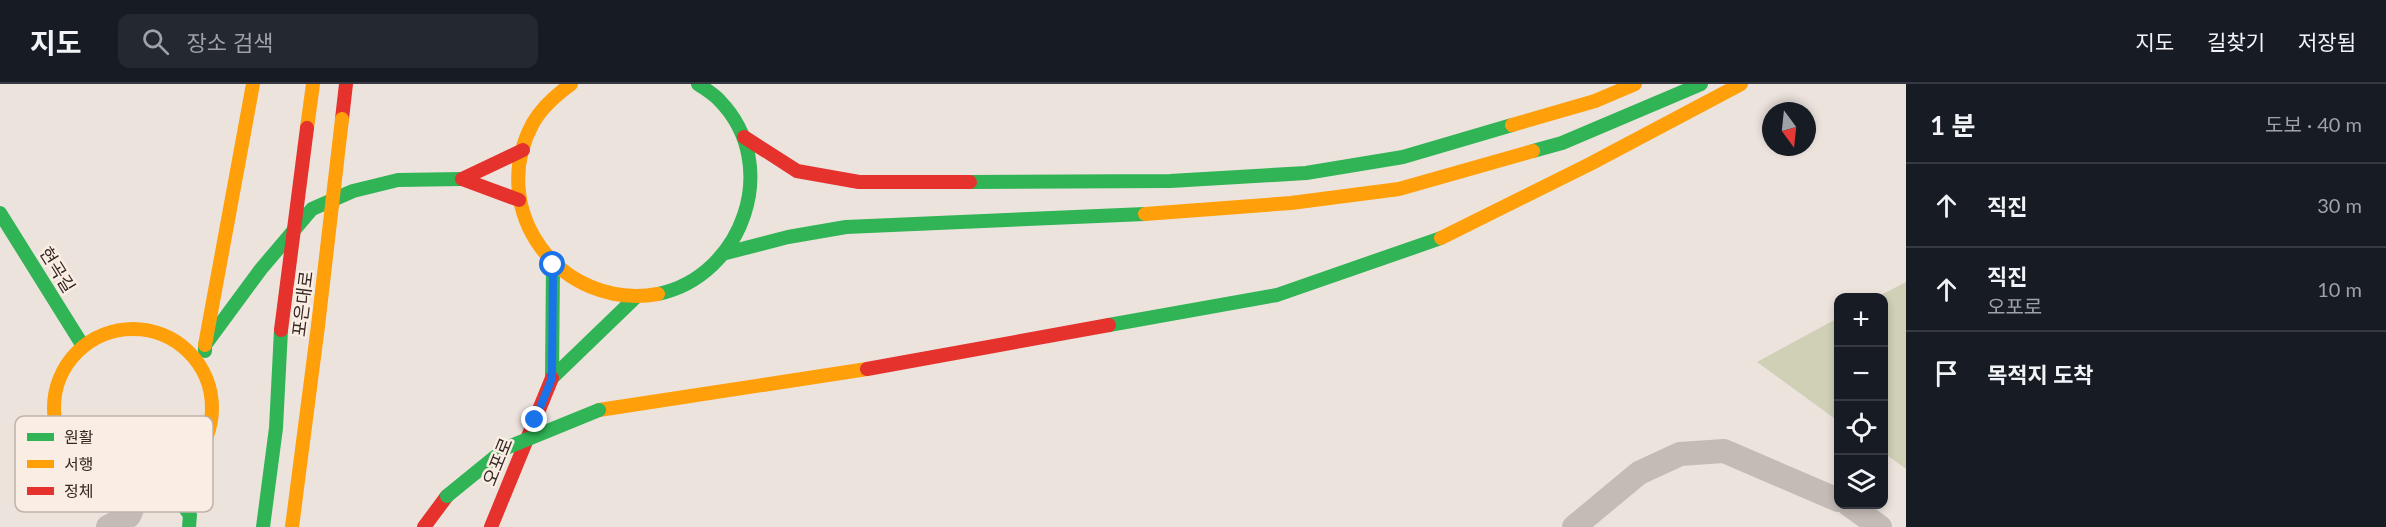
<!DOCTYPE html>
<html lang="ko">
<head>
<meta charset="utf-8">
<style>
	:root { --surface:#171b24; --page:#242831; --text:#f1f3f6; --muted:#9ea1a6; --line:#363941 }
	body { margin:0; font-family:Lato,"Noto Sans KR",sans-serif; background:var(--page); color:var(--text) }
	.controls { position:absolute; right:18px; bottom:18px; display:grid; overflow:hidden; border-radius:12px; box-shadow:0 3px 9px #0003 }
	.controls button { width:54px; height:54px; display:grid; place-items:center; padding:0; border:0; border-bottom:2px solid var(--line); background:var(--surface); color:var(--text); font:30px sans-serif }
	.compass { position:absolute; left:1762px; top:18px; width:54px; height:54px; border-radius:50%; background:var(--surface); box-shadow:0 3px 9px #0003; rotate:165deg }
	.stop { position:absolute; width:18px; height:18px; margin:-14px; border:4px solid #1a73e8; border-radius:50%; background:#fff }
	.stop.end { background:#1a73e8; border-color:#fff; box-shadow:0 2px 6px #0008 }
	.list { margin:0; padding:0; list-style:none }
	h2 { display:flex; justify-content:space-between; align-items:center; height:78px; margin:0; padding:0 24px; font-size:26px }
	h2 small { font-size:20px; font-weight:400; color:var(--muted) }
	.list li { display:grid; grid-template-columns:39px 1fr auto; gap:18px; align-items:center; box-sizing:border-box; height:84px; padding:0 24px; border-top:2px solid var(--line) }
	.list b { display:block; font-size:22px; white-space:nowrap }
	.list p { margin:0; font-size:20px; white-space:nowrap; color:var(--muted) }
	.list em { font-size:20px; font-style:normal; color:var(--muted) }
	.icon { flex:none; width:33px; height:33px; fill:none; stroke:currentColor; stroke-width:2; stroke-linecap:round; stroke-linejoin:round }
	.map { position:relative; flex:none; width:1906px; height:443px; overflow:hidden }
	header { display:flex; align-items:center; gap:36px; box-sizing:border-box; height:84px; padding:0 30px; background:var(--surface); border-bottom:2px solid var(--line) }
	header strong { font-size:28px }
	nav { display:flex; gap:33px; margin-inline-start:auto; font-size:21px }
	.search { width:420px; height:54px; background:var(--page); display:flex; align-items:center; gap:15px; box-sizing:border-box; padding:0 21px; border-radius:12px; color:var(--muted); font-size:22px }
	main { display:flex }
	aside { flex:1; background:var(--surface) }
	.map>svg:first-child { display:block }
	.green { fill:#cfd0b6 }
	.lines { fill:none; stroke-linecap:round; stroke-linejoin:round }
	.street { stroke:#c4bbb6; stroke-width:24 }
	.fast { stroke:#30b455; stroke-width:14 }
	.slow { stroke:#ff9f0a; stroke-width:14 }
	.jam { stroke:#e5322d; stroke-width:14 }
	.fast-bridge { stroke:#30b455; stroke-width:14 }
	.slow-bridge { stroke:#ff9f0a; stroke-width:14 }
	.jam-bridge { stroke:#e5322d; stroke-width:14 }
	.route { stroke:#1a73e8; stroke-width:8 }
	.labels { text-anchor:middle; stroke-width:5; stroke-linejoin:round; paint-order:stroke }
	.street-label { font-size:18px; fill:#352825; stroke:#faede3 }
	.key { fill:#faede3; stroke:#bfb2aa; stroke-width:1.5 }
	.key-label { font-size:16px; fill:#352825 }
</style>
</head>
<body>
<header>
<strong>지도</strong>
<div class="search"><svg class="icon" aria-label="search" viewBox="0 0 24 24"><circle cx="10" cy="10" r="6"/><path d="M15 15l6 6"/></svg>장소 검색</div>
<nav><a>지도</a><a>길찾기</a><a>저장됨</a></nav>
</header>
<main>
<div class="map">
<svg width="1906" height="443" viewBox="0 0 1906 443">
	<rect width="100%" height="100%" fill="#ece3dd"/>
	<g class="green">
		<path d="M1906,198V385L1884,369V213H1877Z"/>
		<path d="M1838,234V337L1757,278Z"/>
	</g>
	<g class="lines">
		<g class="street">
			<path d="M1848,420L1880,443"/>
			<path d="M108,443L129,432L141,404"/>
			<path d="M1574,443L1639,389L1680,370L1724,367L1838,416"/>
		</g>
		<g class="fast">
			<path d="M1533,67L1562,59L1701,0"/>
			<path d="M970,98L1170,97L1306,89L1403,73L1512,41"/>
			<path d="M0,129L83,262"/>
			<path d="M726,169L788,153L846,143L1145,130"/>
			<path d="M553,181L552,294L637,212"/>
			<path d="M658,210C743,192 782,81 720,17C714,10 705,5 698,0"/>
			<path d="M1109,241L1277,211L1441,154"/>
			<path d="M205,267V261L261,185L312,125L353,107L398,96L462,95"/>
			<path d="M165,397L190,431L189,443"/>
			<path d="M263,443L276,344L281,246"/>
		</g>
		<g class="slow">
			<path d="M571,0C556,11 542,23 533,39C485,127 561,227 658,210"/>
			<path d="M1512,41L1595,17L1635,0"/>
			<path d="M307,44L313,0"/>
			<path d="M1145,130L1291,119L1399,105L1533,67"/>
			<path d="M1441,154L1590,80L1741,0"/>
			<circle cx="133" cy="324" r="79"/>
			<path d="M205,261L253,0"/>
			<path d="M599,326L867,285"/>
			<path d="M292,443L318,242"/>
		</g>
		<g class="jam">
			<path d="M342,35L346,0"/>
			<path d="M744,53L797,87L859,98H970"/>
			<path d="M519,116L462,95L523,66"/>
			<path d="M867,285L1109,241"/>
			<path d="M424,443L447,412"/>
			<path d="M491,443L552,294"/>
		</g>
		<path class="fast-bridge" d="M447,412L506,364L599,326"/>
		<path class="slow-bridge" d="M318,242L342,35"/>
		<path class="jam-bridge" d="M281,246L307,44"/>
	</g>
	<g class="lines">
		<path class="route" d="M535,336L552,294L553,181"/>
	</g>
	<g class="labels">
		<g class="street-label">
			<text transform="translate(57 186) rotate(58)" y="6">현곡길</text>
			<text transform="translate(303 220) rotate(-83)" y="6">포은대로</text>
			<text transform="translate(498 378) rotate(-68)" y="6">오포로</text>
		</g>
	</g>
	<rect x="15" y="332" width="198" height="96" rx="9" class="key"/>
	<rect x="27" y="349" width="27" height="8" fill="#30b455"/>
	<rect x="27" y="376" width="27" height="8" fill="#ff9f0a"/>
	<rect x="27" y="403" width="27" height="8" fill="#e5322d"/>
	<g class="key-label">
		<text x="64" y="359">원활</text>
		<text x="64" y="386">서행</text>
		<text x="64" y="413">정체</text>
	</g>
</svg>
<div class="controls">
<button>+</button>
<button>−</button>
<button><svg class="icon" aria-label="locate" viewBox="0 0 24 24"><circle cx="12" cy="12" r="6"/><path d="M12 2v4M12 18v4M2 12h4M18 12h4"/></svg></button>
<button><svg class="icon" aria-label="layers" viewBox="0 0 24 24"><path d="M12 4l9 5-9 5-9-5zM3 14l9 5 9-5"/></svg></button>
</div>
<svg class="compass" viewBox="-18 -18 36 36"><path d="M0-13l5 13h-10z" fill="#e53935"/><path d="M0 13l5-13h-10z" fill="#9ea1a6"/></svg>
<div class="stop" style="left:553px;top:181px"></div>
<div class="stop end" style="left:535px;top:336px"></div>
</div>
<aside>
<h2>1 분<small>도보 · 40 m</small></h2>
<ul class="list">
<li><svg class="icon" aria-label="ahead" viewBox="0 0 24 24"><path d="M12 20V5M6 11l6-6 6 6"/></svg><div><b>직진</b></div><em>30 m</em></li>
<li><svg class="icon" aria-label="ahead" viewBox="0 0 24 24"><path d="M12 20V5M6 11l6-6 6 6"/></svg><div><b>직진</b><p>오포로</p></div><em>10 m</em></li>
<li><svg class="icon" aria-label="arrive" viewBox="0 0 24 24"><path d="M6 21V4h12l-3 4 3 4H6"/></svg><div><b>목적지 도착</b></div></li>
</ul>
</aside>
</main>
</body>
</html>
